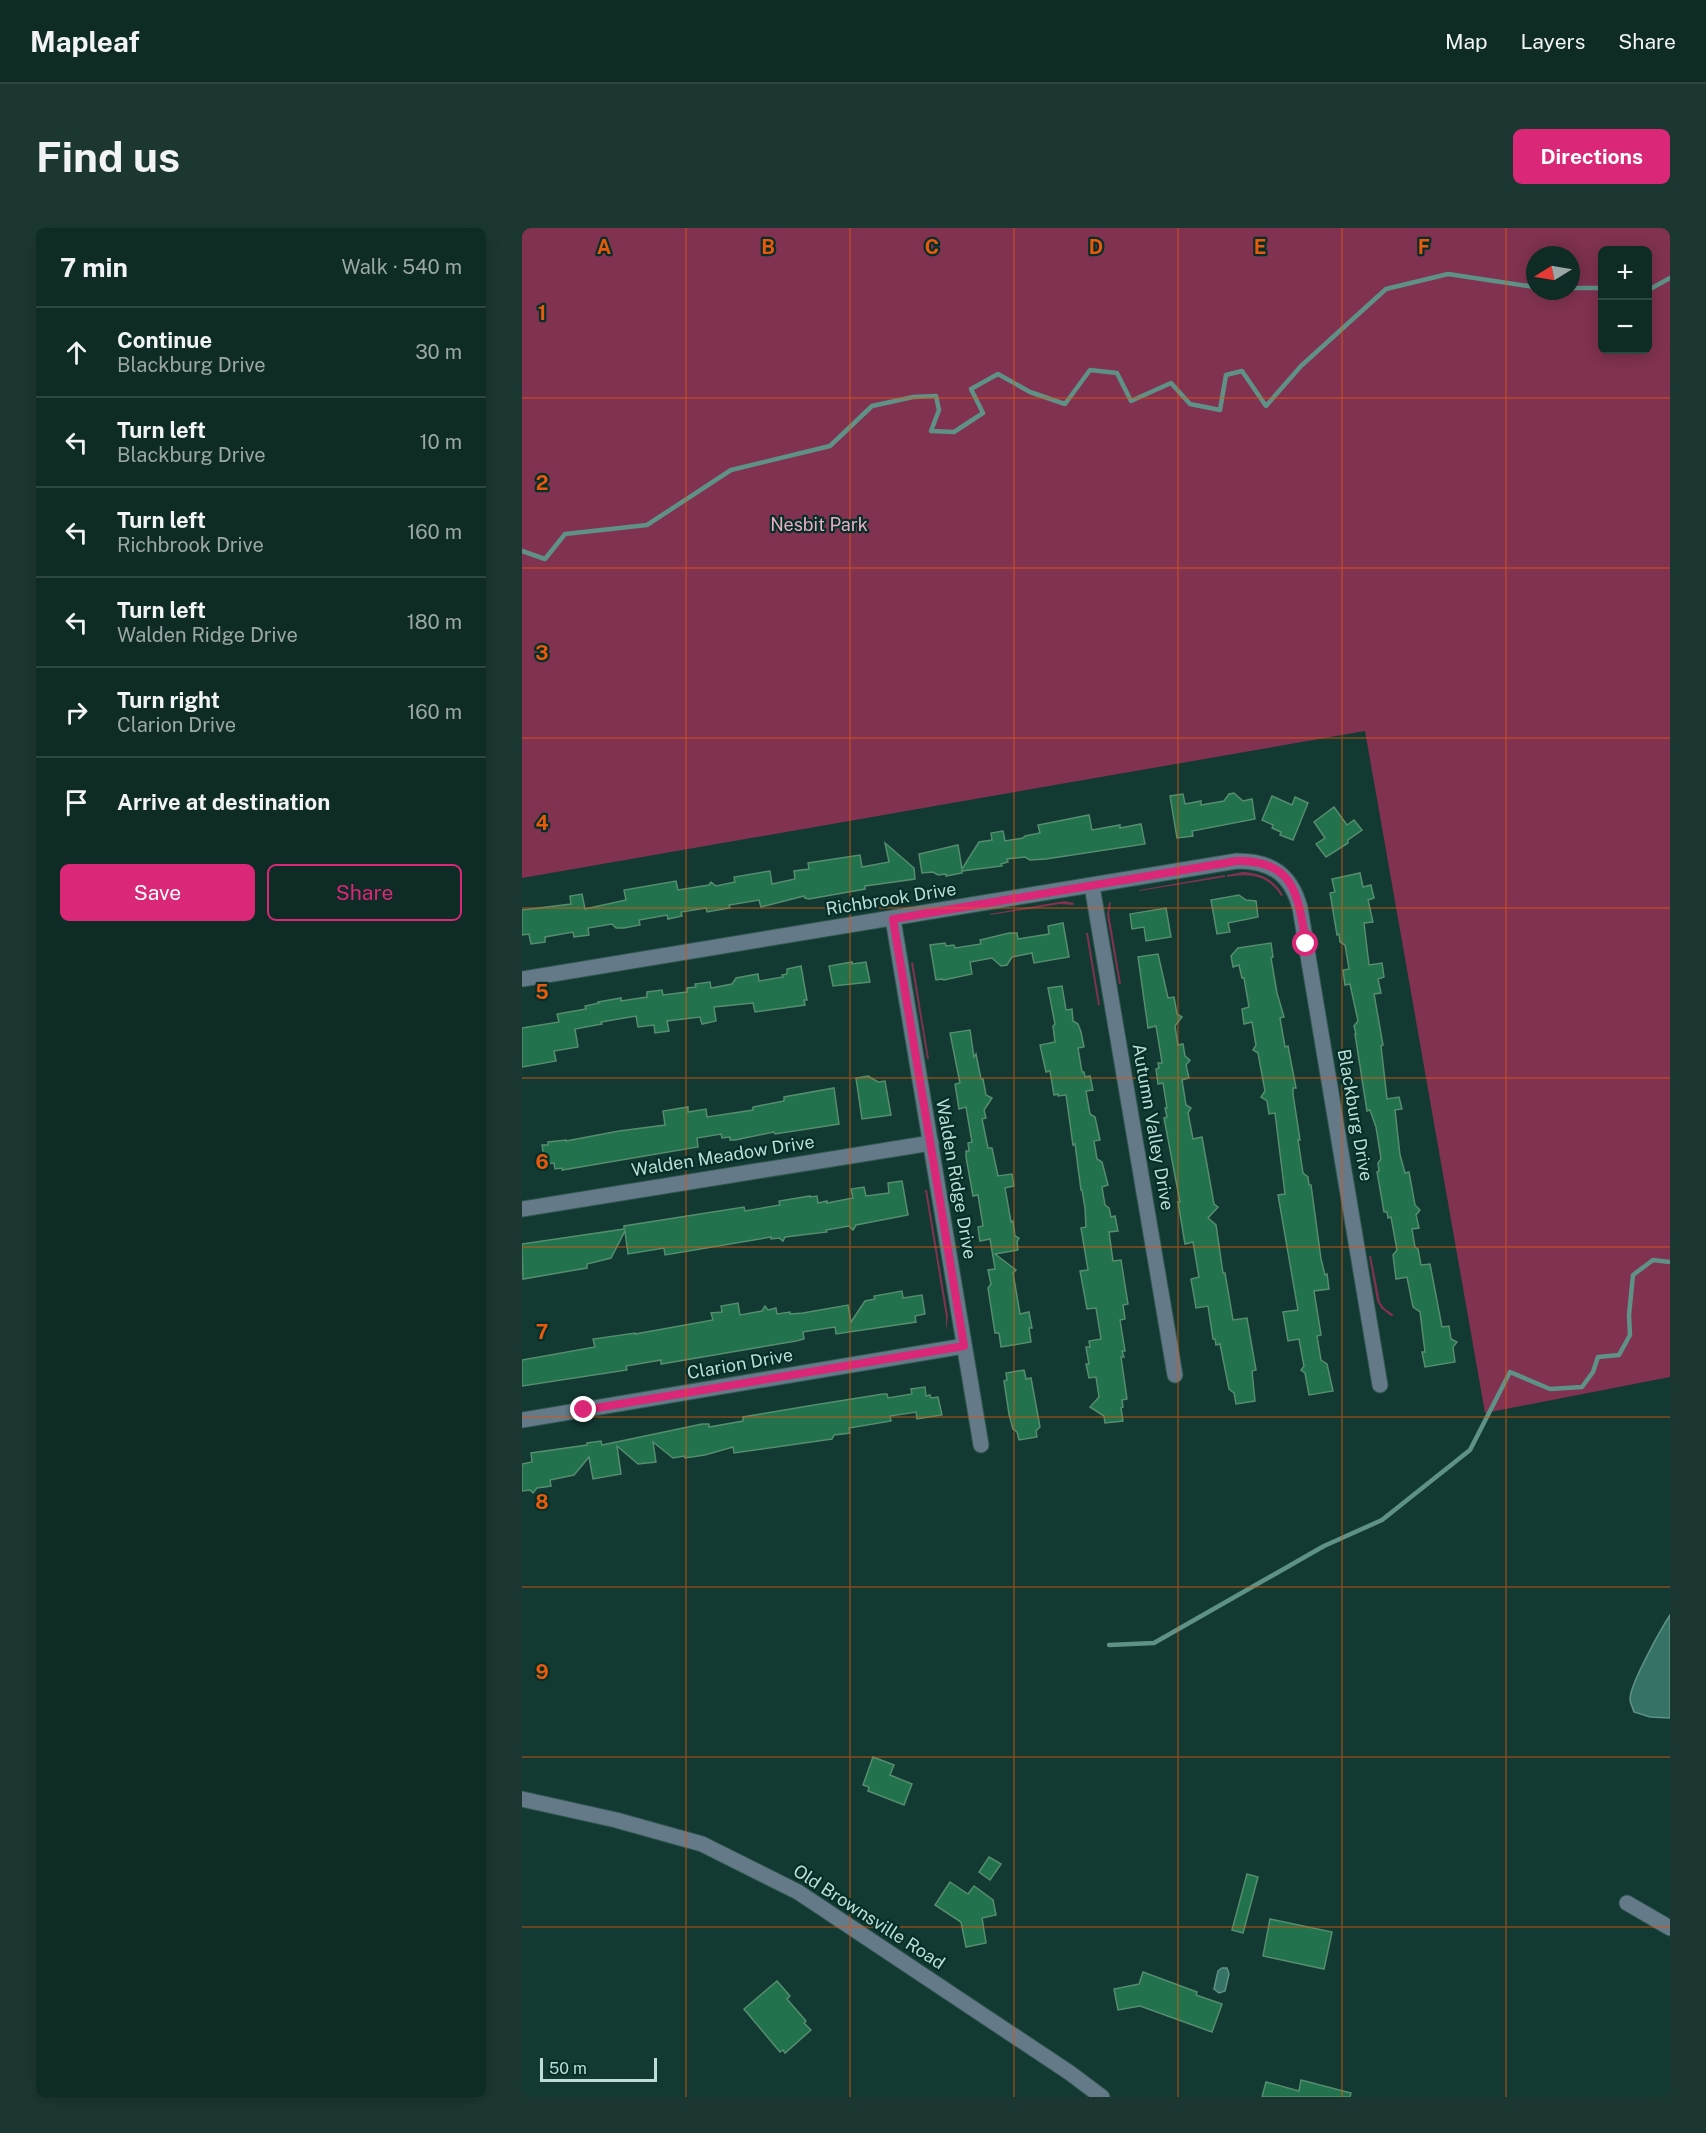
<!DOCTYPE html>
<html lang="en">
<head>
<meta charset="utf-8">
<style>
	:root { --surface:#0e2b26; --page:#1c3732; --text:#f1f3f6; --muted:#9ba7a7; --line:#2e4743; --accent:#db2777 }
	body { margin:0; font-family:"Public Sans",sans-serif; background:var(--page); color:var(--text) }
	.controls { position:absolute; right:18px; top:18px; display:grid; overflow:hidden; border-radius:9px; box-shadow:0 3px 15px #0003 }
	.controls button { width:54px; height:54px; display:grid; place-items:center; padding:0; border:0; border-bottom:2px solid var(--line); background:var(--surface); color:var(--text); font:30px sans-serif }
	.compass { position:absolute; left:1004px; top:18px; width:54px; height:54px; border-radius:50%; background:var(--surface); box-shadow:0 3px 15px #0003; rotate:259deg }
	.scale { position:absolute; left:18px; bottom:15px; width:117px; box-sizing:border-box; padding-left:6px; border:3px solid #bbddd5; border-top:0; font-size:16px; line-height:21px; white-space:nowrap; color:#bbddd5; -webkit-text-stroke:4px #052f28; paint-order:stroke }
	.stop { position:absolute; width:18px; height:18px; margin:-14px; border:4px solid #db2777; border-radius:50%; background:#fff }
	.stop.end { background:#db2777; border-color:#fff; box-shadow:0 2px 6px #0008 }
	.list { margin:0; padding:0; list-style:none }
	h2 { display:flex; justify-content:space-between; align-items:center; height:78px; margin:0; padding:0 24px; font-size:26px }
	h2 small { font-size:20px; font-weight:400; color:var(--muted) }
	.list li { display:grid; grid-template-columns:39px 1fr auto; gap:18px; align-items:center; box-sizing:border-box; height:90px; padding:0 24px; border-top:2px solid var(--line) }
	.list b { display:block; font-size:22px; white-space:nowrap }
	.list p { margin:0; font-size:20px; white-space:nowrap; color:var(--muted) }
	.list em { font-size:20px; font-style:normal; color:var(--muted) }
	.actions { display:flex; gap:12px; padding:18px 24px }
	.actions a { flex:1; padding:14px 0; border:2px solid var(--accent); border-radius:9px; text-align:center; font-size:21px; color:var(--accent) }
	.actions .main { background:var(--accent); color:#fff }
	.icon { flex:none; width:33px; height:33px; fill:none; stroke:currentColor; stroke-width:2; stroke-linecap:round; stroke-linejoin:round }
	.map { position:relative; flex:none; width:1148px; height:1869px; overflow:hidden; border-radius:9px }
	header { display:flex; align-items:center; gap:36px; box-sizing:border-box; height:84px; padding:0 30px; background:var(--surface); border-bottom:2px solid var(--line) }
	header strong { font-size:28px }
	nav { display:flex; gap:33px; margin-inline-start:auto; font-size:21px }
	.intro { display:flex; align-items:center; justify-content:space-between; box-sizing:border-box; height:144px; padding:0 36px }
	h1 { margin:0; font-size:42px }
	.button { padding:15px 27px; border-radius:9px; background:var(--accent); color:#fff; font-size:21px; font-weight:700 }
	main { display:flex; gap:36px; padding:0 36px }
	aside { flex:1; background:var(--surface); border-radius:9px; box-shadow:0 3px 15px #0003 }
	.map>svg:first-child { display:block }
	.green { fill:#803250; fill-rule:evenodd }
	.water { fill:#367266; stroke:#5e9287; stroke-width:1.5 }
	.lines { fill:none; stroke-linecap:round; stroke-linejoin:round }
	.stream { stroke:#5e9287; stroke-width:4.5 }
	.building { fill:#21724d; stroke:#558d6e; stroke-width:1.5 }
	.minor-casing { stroke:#30574f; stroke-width:17 }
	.minor { stroke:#647a89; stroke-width:15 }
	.route { stroke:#db2777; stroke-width:8 }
	.grid { fill:none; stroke:#e8590c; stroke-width:1.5; stroke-opacity:0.55 }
	.labels { text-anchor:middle; stroke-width:4.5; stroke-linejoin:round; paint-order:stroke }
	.park-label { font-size:18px; fill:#edadc1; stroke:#052f28 }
	.street-label { font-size:18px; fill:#bbddd5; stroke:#052f28 }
	.grid-label { font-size:20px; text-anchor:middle; font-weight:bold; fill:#e8590c; stroke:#052f28; stroke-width:4.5; stroke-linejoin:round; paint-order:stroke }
</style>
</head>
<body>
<header>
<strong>Mapleaf</strong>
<nav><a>Map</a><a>Layers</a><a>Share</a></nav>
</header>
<div class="intro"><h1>Find us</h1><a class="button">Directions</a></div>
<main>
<aside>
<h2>7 min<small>Walk · 540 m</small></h2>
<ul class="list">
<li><svg class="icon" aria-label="ahead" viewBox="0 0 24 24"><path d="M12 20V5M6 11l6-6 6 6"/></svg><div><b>Continue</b><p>Blackburg Drive</p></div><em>30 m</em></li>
<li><svg class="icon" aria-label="left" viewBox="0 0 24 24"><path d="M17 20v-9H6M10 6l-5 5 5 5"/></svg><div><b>Turn left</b><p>Blackburg Drive</p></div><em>10 m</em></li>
<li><svg class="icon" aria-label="left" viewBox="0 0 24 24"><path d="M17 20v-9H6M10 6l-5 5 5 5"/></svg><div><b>Turn left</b><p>Richbrook Drive</p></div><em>160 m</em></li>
<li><svg class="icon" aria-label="left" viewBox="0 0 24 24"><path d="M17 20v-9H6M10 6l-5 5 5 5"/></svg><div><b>Turn left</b><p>Walden Ridge Drive</p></div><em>180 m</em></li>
<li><svg class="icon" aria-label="right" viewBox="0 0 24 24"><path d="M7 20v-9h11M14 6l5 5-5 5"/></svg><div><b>Turn right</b><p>Clarion Drive</p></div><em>160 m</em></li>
<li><svg class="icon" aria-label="arrive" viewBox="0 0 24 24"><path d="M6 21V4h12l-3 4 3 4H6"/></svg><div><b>Arrive at destination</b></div></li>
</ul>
<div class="actions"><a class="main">Save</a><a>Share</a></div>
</aside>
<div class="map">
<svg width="1148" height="1869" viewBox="0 0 1148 1869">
	<rect width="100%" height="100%" fill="#123932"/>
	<g class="green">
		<path d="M0,0H1148V1149L963,1185L843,503L0,650ZM1080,22H1126V122H1080ZM1013,27H1049V63H1013Z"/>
		<path d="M721,644C739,645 752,651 761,667L759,668C746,647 728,645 705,649V647Z"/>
		<path d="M703,647V649L617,663V662Z"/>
		<path d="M542,673L552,675L551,677L538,676L468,687V686Z"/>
		<path d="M587,674L589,675L587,685L599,756H597L585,687Z"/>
		<path d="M564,705H566L578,777H576Z"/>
		<path d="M391,734L407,831H405L389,735Z"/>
		<path d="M403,962H405L426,1088L424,1104V1089Z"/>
		<path d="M847,1028H849L858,1074L862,1080L872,1087L869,1088L859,1080L855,1073Z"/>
	</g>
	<g class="water">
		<path d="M1148,1387V1490L1128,1489L1112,1484C1111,1480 1108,1475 1108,1471C1108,1456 1139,1401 1148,1387Z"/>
		<path d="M700,1740H705L707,1746L703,1763L697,1765L692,1761L696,1743Z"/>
	</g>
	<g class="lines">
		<g class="stream">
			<path d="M1049,60H1080"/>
			<path d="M1126,60H1130L1148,50"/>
			<path d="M0,323L23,331L43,306L125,297L209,242L308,218L350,178L391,169L414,168L417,182L409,203L432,204L461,185L449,161L476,146L508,164L543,176L568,142L595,145L609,173L649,155L668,176L698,182L704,147L720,143L744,178L779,138L864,61L926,46L1013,59"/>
			<path d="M587,1417L632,1415L802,1318L860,1292L948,1222L988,1144L1028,1161L1060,1159L1071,1144L1076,1129L1097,1127L1108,1107L1107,1087L1111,1047L1131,1032L1148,1034"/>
		</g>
	</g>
	<g class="building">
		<path d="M712,565L721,573L730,571L733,591L670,603L671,608L655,610L648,568L661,566L663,576L679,573V577L702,573L707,566Z"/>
		<path d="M750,568L770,577L773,569L786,575L771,612L758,607L759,604L750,600L751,597L740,592Z"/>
		<path d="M812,579L825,597L832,592L840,602L826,612V615L804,629L794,616L803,610L792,594Z"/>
		<path d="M567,587L570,602L598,597V600L619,596L623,616L524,631L508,632L503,629L485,631L486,634L479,636L480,638L440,643V645L424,648V646L416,647L411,644L400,645L397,626L436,617L440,641L457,614L470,612L469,605L481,603L483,613L501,610L503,608L518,605L516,597Z"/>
		<path d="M363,615L392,640L393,651L343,658V661L287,671L283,670L282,668L239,679L237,672L207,677L208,680L185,684L184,680L159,684L160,688L146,691L145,687L117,692L118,697L102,700H94L90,696L66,700L67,707L52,709L51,704L23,709V714L9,716L7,706L0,707V682L49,676L48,668L60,666L63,681L104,672L102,662L154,653L156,662L187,657L189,654L194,658L213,654L212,649L248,643L250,656L273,651L272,643L287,641L286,635L338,627L340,639L367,634Z"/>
		<path d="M838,645L841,659L849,657L852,670L846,672L851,694L842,695L847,737L860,735L862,749L856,751L859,765L852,766L861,817L859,818L865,871L877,869L880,881L873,882L878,927L883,945L887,944L893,977L898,982L894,987L897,1000L890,1001L893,1019L896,1021L899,1037L908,1036L920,1099L927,1098L929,1111L935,1114L931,1119L933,1134L903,1139L900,1124H903L898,1084L891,1079L885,1049L874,1051L871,1027L875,1022L869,989L866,990L865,984H862L855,944L857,943L856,935L859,931L854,899L848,882L845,883L833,806H834L832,798L836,793L828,756L823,757L821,742L827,741L823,717L818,714L817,706L815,707L808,665L813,664L810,651Z"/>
		<path d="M717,667L724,672L734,673L736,689L706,695L708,704L695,706L689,672Z"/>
		<path d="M644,680L649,709L624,713L622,699L610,701L608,686Z"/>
		<path d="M541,695L547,729L512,735L510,725L490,729L485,737L479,738L470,730L448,734L450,746L422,752L420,751L414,752L408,717L423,715L424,718L432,717L433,720L459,716L458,712L487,705H495L496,711L527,706L526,698Z"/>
		<path d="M749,715L751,729L749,730L755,765L762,789L758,790L763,819L766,818L774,860H771V866L778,912H776L778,925L781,945L786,949L787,957H789L799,1031L803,1047L805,1046L807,1061L792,1063L799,1107L795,1108L799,1132L805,1136L811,1163L787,1167L783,1145L779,1142L782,1138L777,1111L766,1113L761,1084L776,1082L756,967L763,966L753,885L747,886L745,873L739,869L743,863L736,825L731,822L734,817L730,794L722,796L720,781L727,779L722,750H720L717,737L711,739L709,728L716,720Z"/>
		<path d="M636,726L646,770L652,769L655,786L660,789L653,798L656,817L661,816L663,828L668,832L664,837L667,850L660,852L664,877L669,880L666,885L671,911L680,909L692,976L696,979L686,990L694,997L701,1045H703L711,1092L725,1090L734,1142L730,1143L733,1173L714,1176L712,1165L707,1161L698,1116L694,1117L693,1111H691L686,1078L674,1080L669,1051L677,1049L671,1014L663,1016L656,974H658L642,890L645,889L643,880H645L641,855L636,856L634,841L637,840L636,835H640L639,828L634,798L626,800L616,729Z"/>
		<path d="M330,734V736L344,734L348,754L311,758L307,738Z"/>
		<path d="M279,738L285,772H282L283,777L233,784L231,775L192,779L194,793L180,796L178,789L145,793L147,803L133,805L132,797L116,799L114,788L79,794L80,796L53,801L56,819L32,823L34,833L0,839V800L37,794L35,786L64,781L63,778L77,775L76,774L99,770V773L125,769V764L140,762L141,767L165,764V760L174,759L173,756L188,754L189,760L210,756L214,750L236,746L237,753L261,749L260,747L265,746V741Z"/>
		<path d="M540,758L544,782L550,781L551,793L556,796L559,804L562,819L556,820L560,844H562L563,849L568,848L571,862L564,863L568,886L573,889L578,912L572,913L575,931L580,934L586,957L580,959L583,977L587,980L589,989L593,988L596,1003L587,1004L591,1033L599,1032L606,1076L601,1077L603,1091L598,1092L603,1123H600L602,1129H599L605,1171L600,1172L601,1179L599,1180L601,1193L583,1195L582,1188L568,1179L577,1169L574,1149L567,1150L564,1136H567L564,1119H568L567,1113L579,1111L574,1080L565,1081L558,1043L566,1042L559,1000L564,999L563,980L560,962H559L553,916L551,917L544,867L536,868V866L532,867L528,843L524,844L518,817L533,814L531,798L533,796L526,760Z"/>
		<path d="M448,802L452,829L454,826L459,851H461L464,867L470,870L462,882L464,890L460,891L466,920H470L476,948L490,946L492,958L483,960L489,994L491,993L493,1008L497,1010L495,1014L496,1022L473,1026L494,1042L491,1045L498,1086L507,1084L510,1100H507L509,1114L479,1119L477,1105H473L466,1060L469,1056L466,1042L473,1041L468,1011L458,1013L456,999L461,998L456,967L451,968L444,929V923H447L446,915L450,914L444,879L437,881L433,856L438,855L428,805Z"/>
		<path d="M346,848L356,854L363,853L369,887L340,891L334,850Z"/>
		<path d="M312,860L317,896L253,906L252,904L213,912H208V909L200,910L199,906L175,910L176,919L40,942V940L33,941L32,935L23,936L20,917H26V914L44,912V913L97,903L143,897L141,883L166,879V884L184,881L185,889L231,882V879L262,873V869Z"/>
		<path d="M380,953L386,987L334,997L331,1002L327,998L304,1002L305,1004L263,1009L261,1013L257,1010L249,1011V1009L143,1027L142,1020L106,1026L103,1003L89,1030L65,1036V1040L1,1051L0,1016L102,1001V998L222,979L223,983L258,977L257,973L288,968V969L295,968L296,975L305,973V975L331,970L329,961L342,959L344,968L367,965L366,955Z"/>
		<path d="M380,1063L381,1070L400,1067L403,1086L393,1088L394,1094L314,1106L313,1099L293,1102L281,1104L282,1111L274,1113L139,1136V1132L104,1138L105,1142L0,1158V1132L73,1119L71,1111L113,1105V1106L191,1092L189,1085L200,1084L199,1078L216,1075L218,1087L240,1083L243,1078L246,1082L254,1080L255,1086L268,1084V1086L281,1085L326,1077L329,1094L343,1073L353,1071L352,1068Z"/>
		<path d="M502,1142L504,1151L509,1150L518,1199L514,1203L515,1209L497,1212L495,1204L491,1201L487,1186L482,1153L485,1152L484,1145Z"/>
		<path d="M403,1159L404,1168L408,1167L409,1170L416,1169L420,1187L395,1191L394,1184L368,1188L369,1193L327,1200L328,1205L312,1207L310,1211L212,1225L211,1219L183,1227L163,1230L162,1228L151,1230L131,1214L134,1234L116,1236L95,1218L99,1246L71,1251L67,1229L52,1247L28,1252L29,1258L15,1260L11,1265L8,1262L0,1263V1236L10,1234L9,1225L65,1217V1215L79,1213L80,1217L180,1196H187V1199L221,1193V1189L292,1177L361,1166H365L366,1170L390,1166L389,1161Z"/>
		<path d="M351,1529L372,1537L368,1547L390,1556L382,1577L346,1563L347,1559L341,1557Z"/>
		<path d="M467,1629L479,1636L468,1652L457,1644Z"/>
		<path d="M725,1646L736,1649L721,1705L710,1702Z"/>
		<path d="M428,1654L446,1666L452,1658L471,1672L474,1687L460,1690L464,1715L444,1719L439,1694L413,1677Z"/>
		<path d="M748,1691L810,1704L802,1741L741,1728Z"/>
		<path d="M621,1744L675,1764L674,1767L700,1776L690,1804L618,1778L596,1782L592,1761L617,1756Z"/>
		<path d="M255,1753L268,1768L265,1771L284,1793L282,1795L289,1802L263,1825L261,1822L258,1824L222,1781Z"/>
		<path d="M779,1852L829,1865L828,1869H740L744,1854L777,1863Z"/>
	</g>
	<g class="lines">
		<g class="minor-casing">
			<g id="minor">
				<path d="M570,658L653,1147"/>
				<path d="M371,691L459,1217"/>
				<path d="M0,751L715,633C749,633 769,646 778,680L858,1157"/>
				<path d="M0,981L409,915"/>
				<path d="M0,1192L442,1118"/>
				<path d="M0,1571L94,1592L180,1616L276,1664L548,1845L580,1869"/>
				<path d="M1105,1675L1148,1700"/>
			</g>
		</g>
		<use href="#minor" class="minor"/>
	</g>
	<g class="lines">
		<path class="route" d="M62,1182L442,1118L371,691L715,633C774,632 776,669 784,716"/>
	</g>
	<path class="grid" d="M164,0V1869M328,0V1869M492,0V1869M656,0V1869M820,0V1869M984,0V1869M0,170H1148M0,340H1148M0,510H1148M0,680H1148M0,850H1148M0,1019H1148M0,1189H1148M0,1359H1148M0,1529H1148M0,1699H1148"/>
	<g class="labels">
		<g class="park-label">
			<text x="297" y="303">Nesbit Park</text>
		</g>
		<g class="street-label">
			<text transform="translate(369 671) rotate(-9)" y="6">Richbrook Drive</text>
			<text transform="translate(833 887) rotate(80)" y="6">Blackburg Drive</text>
			<text transform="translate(631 899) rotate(80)" y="6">Autumn Valley Drive</text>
			<text transform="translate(201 928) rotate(-9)" y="6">Walden Meadow Drive</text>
			<text transform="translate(434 951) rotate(80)" y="6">Walden Ridge Drive</text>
			<text transform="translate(218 1136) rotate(-10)" y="6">Clarion Drive</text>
			<text transform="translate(347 1689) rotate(33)" y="6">Old Brownsville Road</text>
		</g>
	</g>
	<g class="grid-label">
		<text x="82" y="26">A</text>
		<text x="246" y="26">B</text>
		<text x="410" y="26">C</text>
		<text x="574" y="26">D</text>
		<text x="738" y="26">E</text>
		<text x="902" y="26">F</text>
		<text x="20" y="92">1</text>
		<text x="20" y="262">2</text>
		<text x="20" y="432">3</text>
		<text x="20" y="602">4</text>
		<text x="20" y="771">5</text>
		<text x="20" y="941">6</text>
		<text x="20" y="1111">7</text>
		<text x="20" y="1281">8</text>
		<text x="20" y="1451">9</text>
	</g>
</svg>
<div class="controls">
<button>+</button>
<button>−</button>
</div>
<svg class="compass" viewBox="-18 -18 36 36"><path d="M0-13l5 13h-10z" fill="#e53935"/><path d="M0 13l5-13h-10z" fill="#9ba7a7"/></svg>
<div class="scale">50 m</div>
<div class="stop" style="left:784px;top:716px"></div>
<div class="stop end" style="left:62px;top:1182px"></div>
</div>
</main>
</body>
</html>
